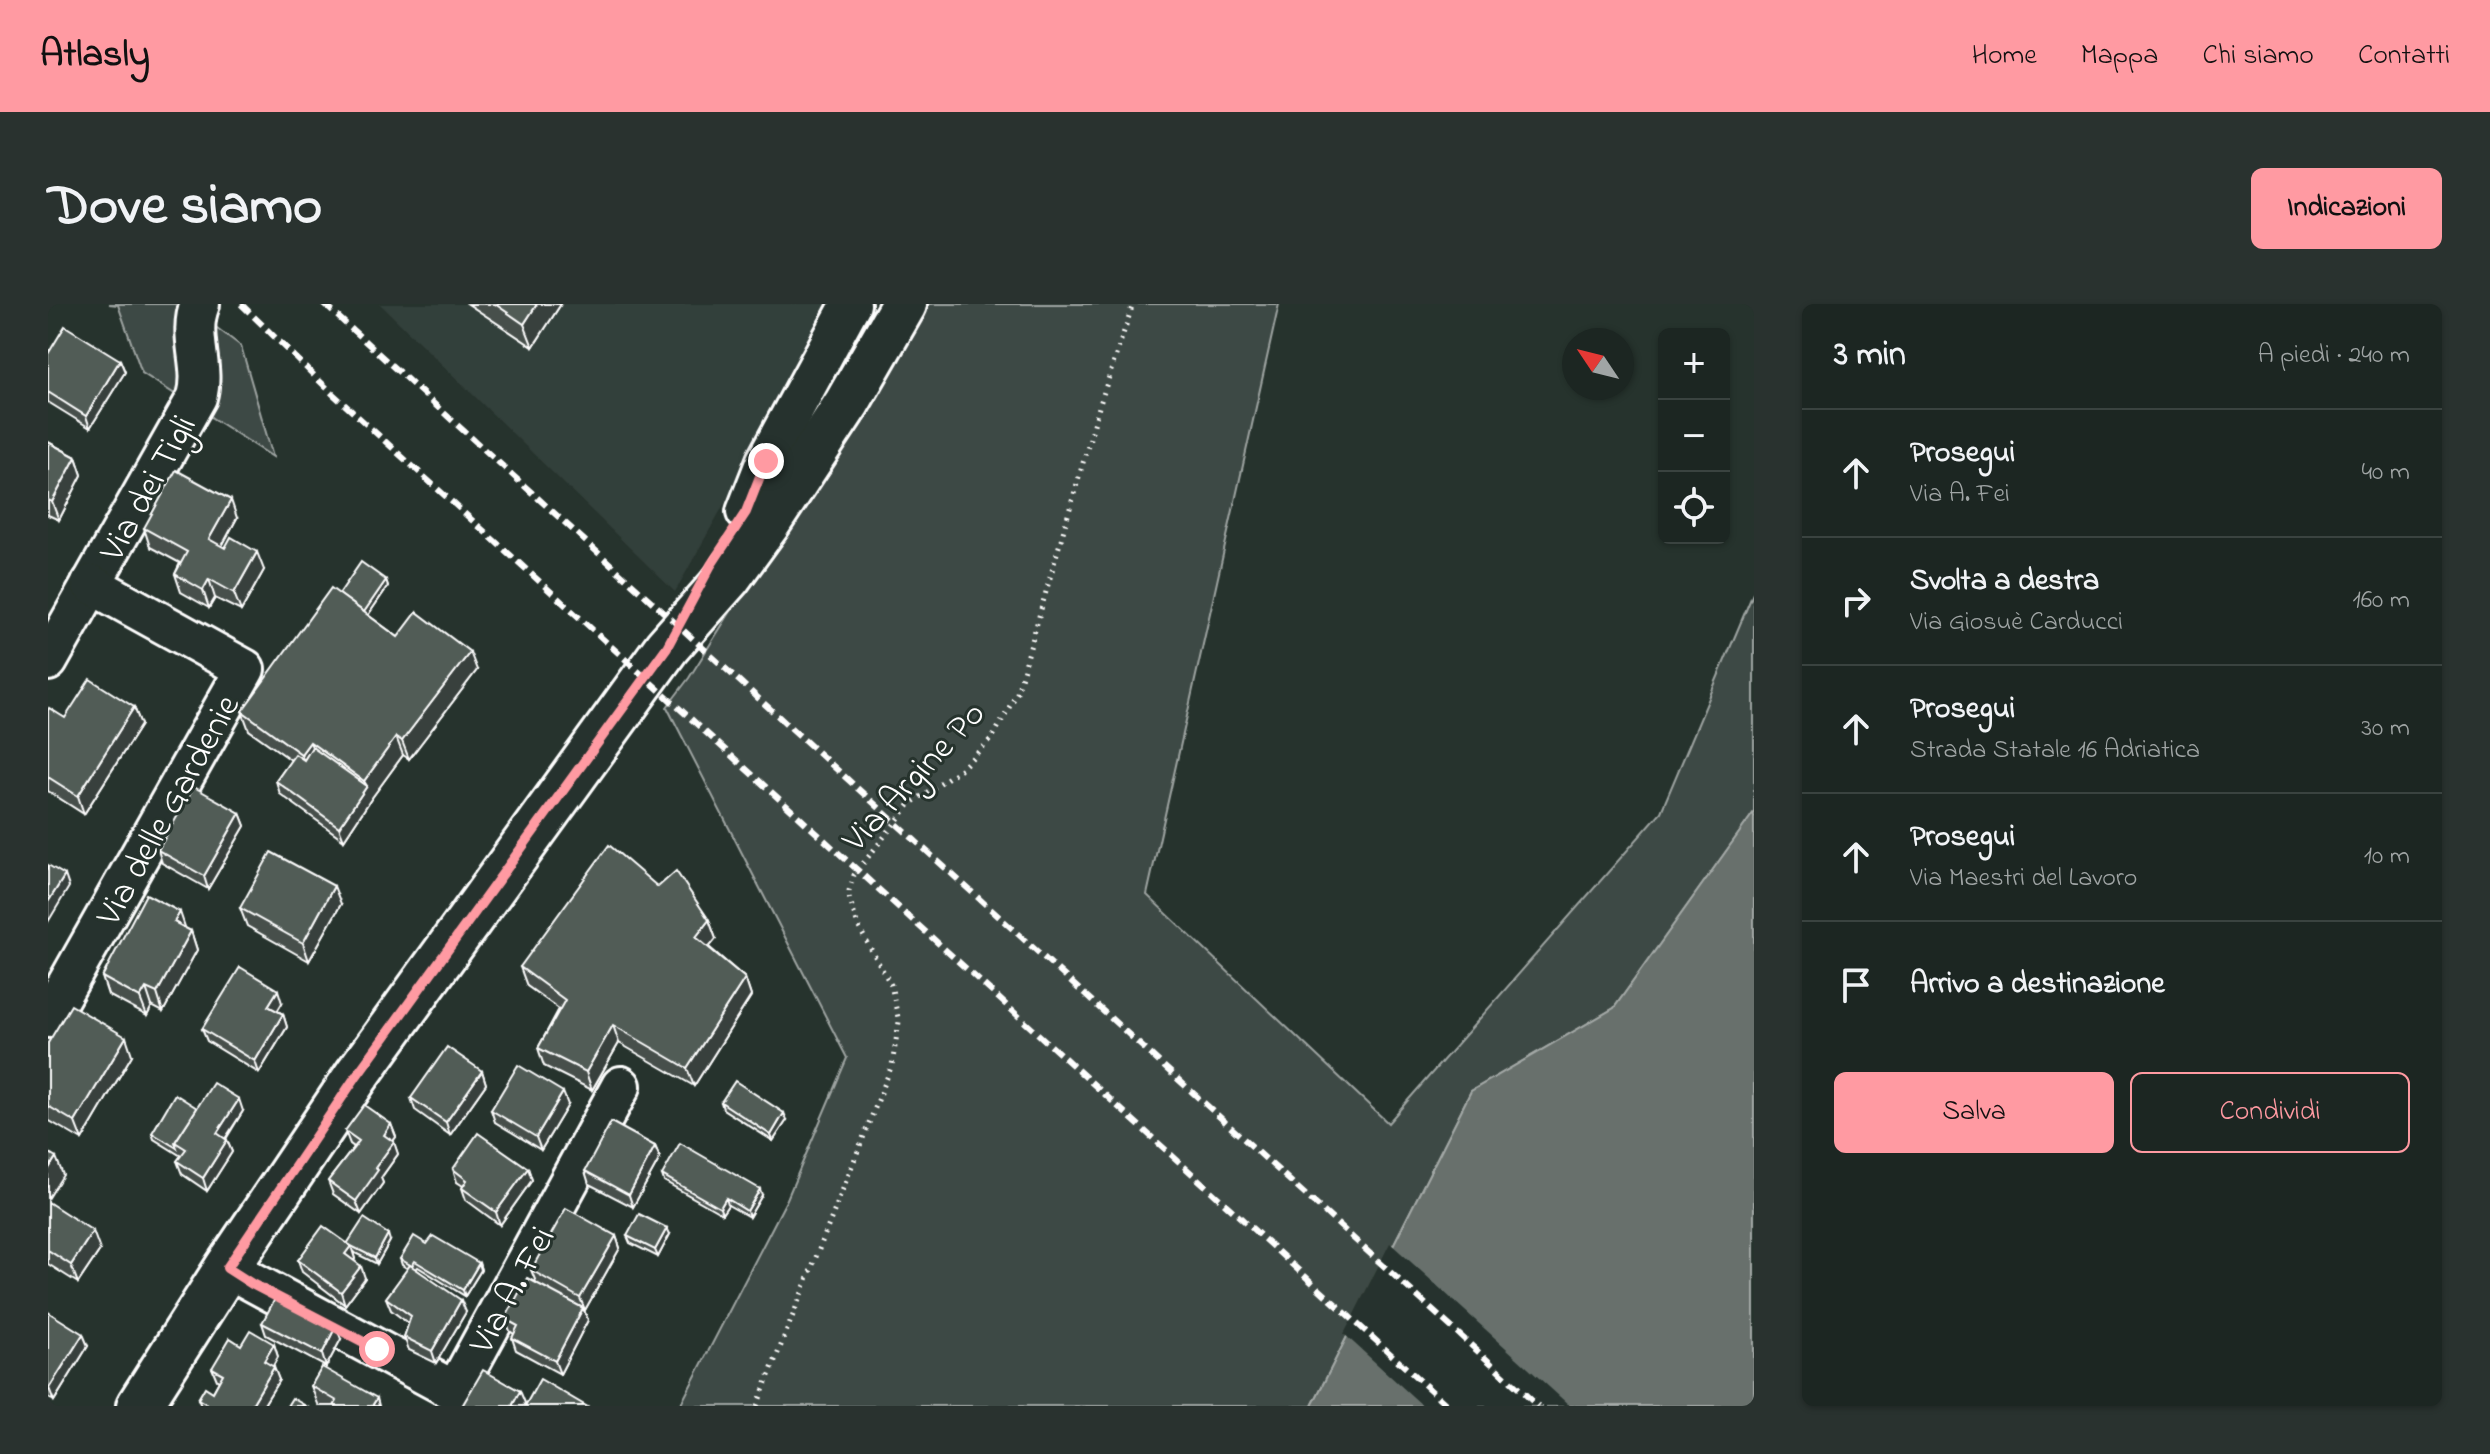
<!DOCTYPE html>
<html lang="it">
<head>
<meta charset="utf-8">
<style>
	:root { --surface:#1c2622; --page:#29322f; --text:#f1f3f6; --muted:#a0a5a5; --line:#3a4340; --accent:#ff9aa2 }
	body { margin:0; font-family:"Indie Flower",sans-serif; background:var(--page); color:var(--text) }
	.controls { position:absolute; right:24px; top:24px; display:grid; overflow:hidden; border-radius:12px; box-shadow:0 2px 6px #0004 }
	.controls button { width:72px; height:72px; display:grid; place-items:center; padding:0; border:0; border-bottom:2px solid var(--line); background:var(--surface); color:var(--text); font:40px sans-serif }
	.compass { position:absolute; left:1514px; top:24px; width:72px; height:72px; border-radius:50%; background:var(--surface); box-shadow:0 2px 6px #0004; rotate:305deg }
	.stop { position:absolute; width:24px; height:24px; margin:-18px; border:6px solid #ff9aa2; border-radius:50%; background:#fff }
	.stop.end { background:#ff9aa2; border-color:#fff; box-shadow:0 2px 8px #0008 }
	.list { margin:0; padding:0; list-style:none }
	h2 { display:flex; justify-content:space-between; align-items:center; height:104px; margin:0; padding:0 32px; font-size:34px }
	h2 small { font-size:26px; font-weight:400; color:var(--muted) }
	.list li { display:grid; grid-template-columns:52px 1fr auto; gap:24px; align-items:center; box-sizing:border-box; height:128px; padding:0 32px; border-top:2px solid var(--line) }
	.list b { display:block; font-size:30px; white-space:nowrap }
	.list p { margin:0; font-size:26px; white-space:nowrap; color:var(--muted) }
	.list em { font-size:26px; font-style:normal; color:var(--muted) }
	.actions { display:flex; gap:16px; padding:24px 32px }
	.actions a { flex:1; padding:18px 0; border:2px solid var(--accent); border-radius:12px; text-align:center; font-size:28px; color:var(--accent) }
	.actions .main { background:var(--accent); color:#111 }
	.icon { flex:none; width:44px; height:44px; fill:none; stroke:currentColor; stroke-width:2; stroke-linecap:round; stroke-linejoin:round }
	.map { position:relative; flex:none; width:1706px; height:1102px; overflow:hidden; border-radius:12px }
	header { display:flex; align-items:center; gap:48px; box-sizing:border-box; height:112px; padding:0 40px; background:var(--accent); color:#111 }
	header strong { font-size:38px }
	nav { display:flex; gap:44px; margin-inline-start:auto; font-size:28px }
	.intro { display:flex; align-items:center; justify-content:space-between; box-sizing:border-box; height:192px; padding:0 48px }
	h1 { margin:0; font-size:56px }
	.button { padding:20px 36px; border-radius:12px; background:var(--accent); color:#111; font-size:28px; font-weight:700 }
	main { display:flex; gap:48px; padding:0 48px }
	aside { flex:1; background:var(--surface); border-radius:12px; box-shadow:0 2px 6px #0004 }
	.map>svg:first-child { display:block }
	.built { fill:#333f3a }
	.green { fill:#3e4944; stroke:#9ea4a2; stroke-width:2 }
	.water { fill:#67706c; stroke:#a4a9a7; stroke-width:2 }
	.pier { fill:#26332d }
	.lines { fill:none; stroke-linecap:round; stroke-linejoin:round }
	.minor-casing { stroke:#fff; stroke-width:44 }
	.primary-casing { stroke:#fff; stroke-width:50 }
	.path { stroke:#fff; stroke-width:5; stroke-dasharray:2 6; stroke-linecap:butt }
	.minor { stroke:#26332d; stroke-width:38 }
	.primary { stroke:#26332d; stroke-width:44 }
	.rail { stroke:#fff; stroke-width:6; stroke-dasharray:12 6; stroke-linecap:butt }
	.wall { fill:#464f4b; stroke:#fff; stroke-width:2 }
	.shaded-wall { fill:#39403d; stroke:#fff; stroke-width:2 }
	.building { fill:#515c57; stroke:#fff; stroke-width:2 }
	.route { stroke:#ff9aa2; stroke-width:10 }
	.labels { text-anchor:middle; stroke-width:6; stroke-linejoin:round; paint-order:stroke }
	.street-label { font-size:36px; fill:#fff; stroke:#26332d }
</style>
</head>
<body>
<header>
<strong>Atlasly</strong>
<nav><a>Home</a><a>Mappa</a><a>Chi siamo</a><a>Contatti</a></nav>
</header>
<div class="intro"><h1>Dove siamo</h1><a class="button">Indicazioni</a></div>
<main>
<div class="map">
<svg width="1706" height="1102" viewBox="0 0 1706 1102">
	<rect width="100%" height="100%" fill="#26332d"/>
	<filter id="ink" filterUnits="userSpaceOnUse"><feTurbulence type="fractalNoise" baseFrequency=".0125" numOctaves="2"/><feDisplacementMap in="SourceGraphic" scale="16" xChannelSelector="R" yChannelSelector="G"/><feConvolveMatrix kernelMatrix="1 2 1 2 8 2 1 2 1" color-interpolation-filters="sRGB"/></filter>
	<g filter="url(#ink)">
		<path class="built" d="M332,0H788L627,288Z"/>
		<g class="green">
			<path d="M61,0H137L193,42L225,153L94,69L70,1Z"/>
			<path d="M876,0H1231L1099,591L1340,819L1613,508L1706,287V508L1566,704L1423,787L1264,1102H632L739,895L799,754L619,403L641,374Z"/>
		</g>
		<path class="water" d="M1706,508V1102H1264L1423,787L1566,704Z"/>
		<path class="pier" d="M1342,939L1522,1102H1375L1296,1030Z"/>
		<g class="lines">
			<g class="minor-casing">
				<g id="minor">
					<path d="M698,208L718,157L803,0"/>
					<path d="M0,357L149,93C158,62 139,32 152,0"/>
					<path d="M0,714L197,365L43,280"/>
					<path d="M179,964L407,1087L573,782"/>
				</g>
			</g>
			<g class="primary-casing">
				<path id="primary" d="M91,1102L179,964L309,771L619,343L680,274L720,219L799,99L856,0"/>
			</g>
			<path class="path" d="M709,1102L844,761L851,718L843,681L810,622L800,590L806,571L862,500L914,464L945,433L969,389L1051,103L1085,0"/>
			<use href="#minor" class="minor"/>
			<use href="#primary" class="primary"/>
			<g class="rail">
				<path d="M193,0L285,90L1400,1102"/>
				<path d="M276,0L1490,1102"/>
			</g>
		</g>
		<g class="wall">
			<path d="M420,0H513L485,43Z"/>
			<path d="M0,50L72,56L77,68L42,124L0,98Z"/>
			<path d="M0,138L28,153L34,171L11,216L0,211Z"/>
			<path d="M189,214L174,242L216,266L193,307L167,294L161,304L133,288L127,270L132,259L102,243L96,224Z"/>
			<path d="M338,276L340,282L320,311L350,333L429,366L361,455L355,451L323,495L296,536L232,490L228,477L243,456L201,426L194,407L291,290Z"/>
			<path d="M86,403L93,421L36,510L0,487V406L17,414Z"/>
			<path d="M192,509L197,522L160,585L114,559L110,546Z"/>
			<path d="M610,583L661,616L668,635L661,643L697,674L703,692L646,782L571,739L544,786L496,762L490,744L511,705L479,682L472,663Z"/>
			<path d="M293,600L261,657L199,622L192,604Z"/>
			<path d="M138,625L143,627L149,646L115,708L104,702L99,712L60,691L54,673Z"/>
			<path d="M234,699L229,707L235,710L239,723L211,769L159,737L154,725Z"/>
			<path d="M0,739L84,751L34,836L0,816Z"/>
			<path d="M434,767L438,780L402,831L367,806L363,794Z"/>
			<path d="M673,798L739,816L725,837L675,805Z"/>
			<path d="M520,801L493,846L447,818L443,806Z"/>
			<path d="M149,804L195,807L178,835L184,848L159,887L134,870L129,857L133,852L106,835L104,829Z"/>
			<path d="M343,820L348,833L345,837L350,850L333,874L335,879L313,910L285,890L280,877L306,843L302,840L297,827Z"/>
			<path d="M607,842L612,854L585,903L541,880L537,867Z"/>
			<path d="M480,864L484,876L452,921L418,896L414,884L415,882L409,878L405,865Z"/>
			<path d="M614,871L714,891L701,913L680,901L674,910L616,877Z"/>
			<path d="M0,898L52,946L30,979L0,960Z"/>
			<path d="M622,930L610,953L582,939L579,932Z"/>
			<path d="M568,932L572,944L537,1006H536L540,1016L512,1070L468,1046L464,1034L466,1030L462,1027L457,1015L488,978L483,966Z"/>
			<path d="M342,937L329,960L305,948L307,955L306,956L317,974L297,1001L254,968L250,956L299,940Z"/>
			<path d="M379,940L431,959L433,966L417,992L370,963L368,965L418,1008L388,1059L361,1046L356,1033L361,1020L343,1006L338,994L360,965L354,961L352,955Z"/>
			<path d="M0,1008L40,1042L6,1097L0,1093Z"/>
			<path d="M214,1019L293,1035L278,1063L218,1031Z"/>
			<path d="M226,1040L230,1053L225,1062L231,1076L215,1102H153L150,1095L165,1088L171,1077L169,1076L164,1064L193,1041Z"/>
			<path d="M263,1082L331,1102H272L270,1100Z"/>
		</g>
		<g class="shaded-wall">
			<path d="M489,0H513L485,43L476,20Z"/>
			<path d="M72,56L77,68L42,124L38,112Z"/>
			<path d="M28,153L34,171L11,216L4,198Z"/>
			<path d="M183,196L189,214L168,253L161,235Z"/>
			<path d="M209,248L216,266L193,307L186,289Z"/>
			<path d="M161,275L167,294L161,304L155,286Z"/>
			<path d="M338,276L340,282L314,320L312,313Z"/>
			<path d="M422,348L429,366L361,455L354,437Z"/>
			<path d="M86,403L93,421L36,510L30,492Z"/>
			<path d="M348,433L355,451L323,495L296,536L291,523L319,482L316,477Z"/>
			<path d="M262,438L269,456L260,468L253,450Z"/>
			<path d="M192,509L197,522L160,585L156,572Z"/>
			<path d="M17,571L21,583L0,618V598Z"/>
			<path d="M286,582L293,600L261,657L255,639Z"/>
			<path d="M132,608L138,626L126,618Z"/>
			<path d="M661,616L668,635L655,651L648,633Z"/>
			<path d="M143,627L149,646L115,708L109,689Z"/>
			<path d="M697,674L703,692L646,782L639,764Z"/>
			<path d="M98,684L104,702L99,712L92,694Z"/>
			<path d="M230,686L234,699L225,714L220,702Z"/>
			<path d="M235,710L239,723L211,769L207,757Z"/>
			<path d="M565,721L571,739L544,786L538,768Z"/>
			<path d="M78,733L84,751L34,836L27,818Z"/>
			<path d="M434,767L438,780L402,831L398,818Z"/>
			<path d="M515,788L520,801L493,846L488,833Z"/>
			<path d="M191,795L195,807L173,841L169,829Z"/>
			<path d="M736,809L739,816L725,837L723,831Z"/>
			<path d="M343,820L348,833L340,843L336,831Z"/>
			<path d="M179,836L184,848L159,887L155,874Z"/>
			<path d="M346,838L350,850L333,874L335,879L313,910L308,897L327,864Z"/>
			<path d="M607,842L612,854L585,903L581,891Z"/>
			<path d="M8,853L15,871L0,895V866Z"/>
			<path d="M480,864L484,876L452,921L448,908Z"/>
			<path d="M712,885L714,891L701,913L699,907Z"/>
			<path d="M678,894L680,901L674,910L672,904Z"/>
			<path d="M619,924L622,930L610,953L607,946Z"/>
			<path d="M45,927L52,946L30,979L23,961Z"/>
			<path d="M340,930L342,937L329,960L327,954Z"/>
			<path d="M568,932L572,944L537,1006L532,994Z"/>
			<path d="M303,942L307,955L301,962L297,950Z"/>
			<path d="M431,959L433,966L417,992L415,986Z"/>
			<path d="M313,962L317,974L297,1001L293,988Z"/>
			<path d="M413,996L418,1008L388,1059L384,1047Z"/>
			<path d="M535,1004L540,1016L512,1070L507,1057Z"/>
			<path d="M288,1022L293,1035L278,1063L274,1050Z"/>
			<path d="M35,1030L40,1042L6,1097L1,1084Z"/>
			<path d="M226,1040L230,1053L221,1069L216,1057Z"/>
			<path d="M226,1063L231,1076L215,1102H203Z"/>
			<path d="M472,1087L477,1099L475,1102H464Z"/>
			<path d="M329,1094L331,1102H324Z"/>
		</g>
		<g class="building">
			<path d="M447,0H489L476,20Z"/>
			<path d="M17,22L72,56L38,112L0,88V50Z"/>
			<path d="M0,138L28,153L4,198L0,196Z"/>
			<path d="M128,166L183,196L161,235L177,244L183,233L209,248L186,289L161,275L155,286L127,270L139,248L96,224Z"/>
			<path d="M313,258L338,276L316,308L291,290Z"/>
			<path d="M283,284L350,333L369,308L422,348L354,437L348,433L316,477L262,438L253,450L194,407Z"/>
			<path d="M42,375L86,403L30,492L0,473V406L1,404L17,414Z"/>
			<path d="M264,443L319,482L291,523L228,477L247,450L256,456Z"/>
			<path d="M146,483L192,509L156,572L110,546Z"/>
			<path d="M561,541L610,583L628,567L661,616L648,633L697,674L639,764L565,721L538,768L490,744L517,696L472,663Z"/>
			<path d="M223,548L286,582L255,639L192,604Z"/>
			<path d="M0,561L17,571L0,598Z"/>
			<path d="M98,590L132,608L126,618L143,627L109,689L98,684L92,694L54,673Z"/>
			<path d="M192,663L230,686L220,702L235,710L207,757L154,725Z"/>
			<path d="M23,701L78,733L27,818L0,802V739Z"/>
			<path d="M399,743L434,767L398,818L363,794Z"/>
			<path d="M470,761L515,788L488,833L443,806Z"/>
			<path d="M687,777L736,809L723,831L673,798Z"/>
			<path d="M165,779L191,795L169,829L179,836L155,874L129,857L138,845L127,838Z"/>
			<path d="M127,790L149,804L127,838L129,844L104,829Z"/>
			<path d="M316,801L343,820L336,831L346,838L327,864L330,866L308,897L280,877L311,837L297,827Z"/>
			<path d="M563,818L607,842L581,891L537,867Z"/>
			<path d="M430,829L480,864L448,908L414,884L419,876L405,865Z"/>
			<path d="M632,839L712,885L699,907L678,894L672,904L614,871Z"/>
			<path d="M0,848L8,853L0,866Z"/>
			<path d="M0,898L45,927L23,961L0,946Z"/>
			<path d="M518,904L568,932L532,994L483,966Z"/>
			<path d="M591,910L619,924L607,946L579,932Z"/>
			<path d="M316,914L340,930L327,954L299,940Z"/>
			<path d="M275,922L303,942L297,950L313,962L293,988L250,956Z"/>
			<path d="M366,932L379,940L385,932L431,959L415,986L367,957L364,962L352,955Z"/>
			<path d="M362,961L413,996L384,1047L356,1033L363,1012L338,994Z"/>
			<path d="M479,974L535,1004L507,1057L464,1034L470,1022L457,1015Z"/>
			<path d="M229,991L288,1022L274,1050L214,1019Z"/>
			<path d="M0,1008L35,1030L1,1084H0Z"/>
			<path d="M202,1026L226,1040L216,1057L226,1063L203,1102H162L150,1095L157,1083L165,1088L175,1070L164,1064L182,1034L193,1041Z"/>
			<path d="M274,1063L329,1094L324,1102H286L289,1097L263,1082Z"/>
			<path d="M435,1066L472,1087L464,1102H414Z"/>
			<path d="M492,1075L538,1102H477Z"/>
			<path d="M244,1094L258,1102H239Z"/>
		</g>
	</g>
	<g class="lines" filter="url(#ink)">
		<path class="route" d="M329,1045L204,980L179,964L309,771L619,343L663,261L698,208L718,157"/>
	</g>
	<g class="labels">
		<g class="street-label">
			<text transform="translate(98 183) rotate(-61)" y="13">Via dei Tigli</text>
			<text transform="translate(864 471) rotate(-47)" y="13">Via Argine Po</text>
			<text transform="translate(118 505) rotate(-61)" y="13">Via delle Gardenie</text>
			<text transform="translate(462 985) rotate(-61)" y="13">Via A. Fei</text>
		</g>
	</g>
</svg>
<div class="controls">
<button>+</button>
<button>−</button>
<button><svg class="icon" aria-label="locate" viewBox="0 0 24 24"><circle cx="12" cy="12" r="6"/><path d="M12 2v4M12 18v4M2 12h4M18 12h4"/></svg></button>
</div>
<svg class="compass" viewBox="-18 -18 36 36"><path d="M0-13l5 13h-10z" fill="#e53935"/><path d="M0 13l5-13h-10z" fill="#a0a5a5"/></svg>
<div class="stop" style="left:329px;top:1045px"></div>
<div class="stop end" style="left:718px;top:157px"></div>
</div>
<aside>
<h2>3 min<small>A piedi · 240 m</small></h2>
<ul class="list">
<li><svg class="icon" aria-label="ahead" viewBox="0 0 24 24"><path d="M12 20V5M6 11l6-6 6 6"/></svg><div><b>Prosegui</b><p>Via A. Fei</p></div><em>40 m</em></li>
<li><svg class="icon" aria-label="right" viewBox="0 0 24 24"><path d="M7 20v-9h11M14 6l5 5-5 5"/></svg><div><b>Svolta a destra</b><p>Via Giosuè Carducci</p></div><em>160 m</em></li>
<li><svg class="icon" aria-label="ahead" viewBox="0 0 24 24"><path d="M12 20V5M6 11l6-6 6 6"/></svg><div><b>Prosegui</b><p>Strada Statale 16 Adriatica</p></div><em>30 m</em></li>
<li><svg class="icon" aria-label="ahead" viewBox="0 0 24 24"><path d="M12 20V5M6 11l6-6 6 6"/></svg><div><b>Prosegui</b><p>Via Maestri del Lavoro</p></div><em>10 m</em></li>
<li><svg class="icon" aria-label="arrive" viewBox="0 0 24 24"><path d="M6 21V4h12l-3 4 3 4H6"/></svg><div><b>Arrivo a destinazione</b></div></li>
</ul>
<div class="actions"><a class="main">Salva</a><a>Condividi</a></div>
</aside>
</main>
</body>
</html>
